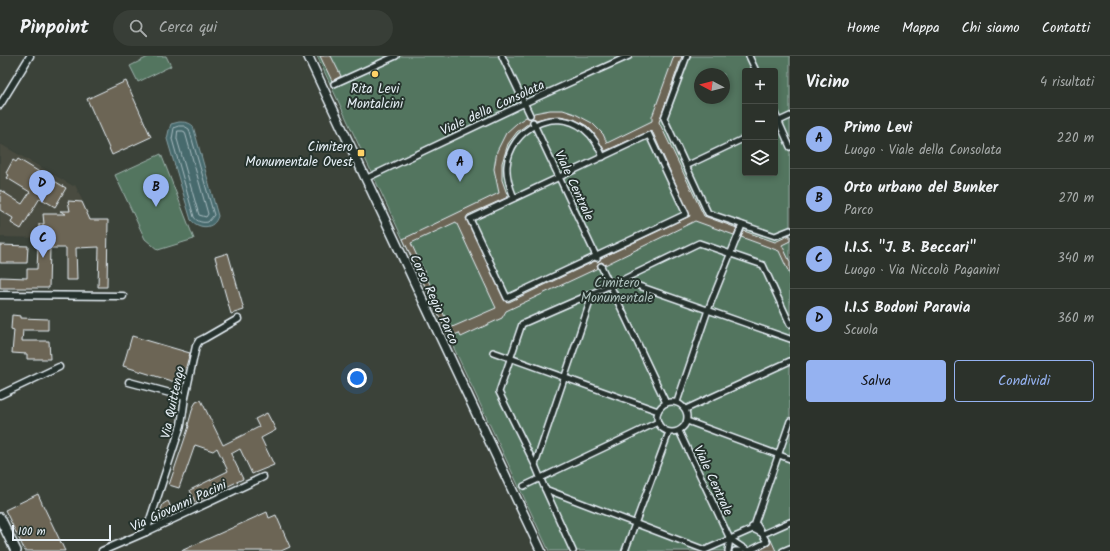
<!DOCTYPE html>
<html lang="it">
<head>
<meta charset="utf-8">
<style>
	:root { --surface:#2c322b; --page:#383e37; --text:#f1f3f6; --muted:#a6aaa9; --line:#484d47; --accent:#95b2f1 }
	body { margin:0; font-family:Kalam,sans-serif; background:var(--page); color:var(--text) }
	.controls { position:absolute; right:12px; top:12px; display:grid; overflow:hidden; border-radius:4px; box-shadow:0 2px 6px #0003 }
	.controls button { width:36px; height:36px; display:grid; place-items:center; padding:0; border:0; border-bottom:1px solid var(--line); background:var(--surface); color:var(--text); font:20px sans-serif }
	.compass { position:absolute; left:694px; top:12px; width:36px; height:36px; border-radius:50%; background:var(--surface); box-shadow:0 2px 6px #0003; rotate:277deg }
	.scale { position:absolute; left:12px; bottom:10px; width:99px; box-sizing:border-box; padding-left:4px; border:2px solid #e8f1f8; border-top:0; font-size:11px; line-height:14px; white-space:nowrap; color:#e8f1f8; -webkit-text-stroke:3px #26332d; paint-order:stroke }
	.you { position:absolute; left:357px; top:322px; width:14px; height:14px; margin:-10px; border:3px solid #fff; border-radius:50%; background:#1a73e8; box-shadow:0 0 0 6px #1a73e833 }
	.badge { display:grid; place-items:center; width:26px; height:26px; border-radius:50%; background:var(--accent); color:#111; font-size:13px; font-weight:700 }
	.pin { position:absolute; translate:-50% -33px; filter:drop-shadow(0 1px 2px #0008) }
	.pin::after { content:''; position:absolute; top:21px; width:14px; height:12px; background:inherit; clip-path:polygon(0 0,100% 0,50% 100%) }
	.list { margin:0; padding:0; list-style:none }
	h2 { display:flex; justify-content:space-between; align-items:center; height:52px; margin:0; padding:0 16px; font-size:17px }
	h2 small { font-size:13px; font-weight:400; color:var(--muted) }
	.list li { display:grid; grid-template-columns:26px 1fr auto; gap:12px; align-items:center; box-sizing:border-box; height:60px; padding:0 16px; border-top:1px solid var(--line) }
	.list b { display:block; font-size:15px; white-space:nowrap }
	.list p { margin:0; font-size:13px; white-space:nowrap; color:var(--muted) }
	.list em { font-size:13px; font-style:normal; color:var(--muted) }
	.actions { display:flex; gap:8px; padding:12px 16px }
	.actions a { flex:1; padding:9px 0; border:1px solid var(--accent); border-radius:4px; text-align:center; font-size:14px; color:var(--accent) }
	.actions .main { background:var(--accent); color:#111 }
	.icon { flex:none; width:22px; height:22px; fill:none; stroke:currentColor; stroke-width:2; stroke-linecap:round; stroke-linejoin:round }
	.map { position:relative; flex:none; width:790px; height:495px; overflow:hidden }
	header { display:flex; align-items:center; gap:24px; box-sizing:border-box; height:56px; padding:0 20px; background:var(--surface); border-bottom:1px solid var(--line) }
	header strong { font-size:19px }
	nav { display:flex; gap:22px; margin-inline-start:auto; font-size:14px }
	.search { width:280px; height:36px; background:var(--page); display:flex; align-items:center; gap:10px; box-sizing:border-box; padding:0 14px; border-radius:22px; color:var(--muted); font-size:15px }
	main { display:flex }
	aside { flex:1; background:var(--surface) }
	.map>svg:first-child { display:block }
	.built { fill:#4a4c41 }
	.green { fill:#53745f; stroke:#9eb2ac; fill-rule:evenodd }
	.water { fill:#476a6d; stroke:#87a0a5 }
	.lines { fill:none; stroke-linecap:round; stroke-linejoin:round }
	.shore { stroke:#a8bbc0; stroke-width:1 }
	.building { fill:#6c6554; stroke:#e8f1f8; fill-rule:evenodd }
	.pedestrian-casing { stroke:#e8f1f8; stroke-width:8 }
	.minor-casing { stroke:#e8f1f8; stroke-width:9 }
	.tertiary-casing { stroke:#e8f1f8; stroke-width:11 }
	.secondary-casing { stroke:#e8f1f8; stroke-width:12 }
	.pedestrian { stroke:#26332d; stroke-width:5 }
	.minor { stroke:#26332d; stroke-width:6 }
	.tertiary { stroke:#26332d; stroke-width:8 }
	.secondary { stroke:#26332d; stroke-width:9 }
	.poi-dot { fill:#ffd166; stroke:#26332d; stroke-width:1.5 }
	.labels { text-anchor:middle; stroke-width:4; stroke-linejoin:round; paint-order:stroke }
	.poi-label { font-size:13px; fill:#e8f1f8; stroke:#26332d }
	.street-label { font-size:13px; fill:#e8f1f8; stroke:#26332d }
	.park-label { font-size:13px; fill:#acbfbb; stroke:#26332d }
</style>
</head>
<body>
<header>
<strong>Pinpoint</strong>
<div class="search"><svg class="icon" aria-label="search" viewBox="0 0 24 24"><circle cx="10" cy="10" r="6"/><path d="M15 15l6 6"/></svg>Cerca qui</div>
<nav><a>Home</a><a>Mappa</a><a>Chi siamo</a><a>Contatti</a></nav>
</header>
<main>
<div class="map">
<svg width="790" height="495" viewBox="0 0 790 495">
	<rect width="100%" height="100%" fill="#3b4239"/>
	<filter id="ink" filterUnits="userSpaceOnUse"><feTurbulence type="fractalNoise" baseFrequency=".025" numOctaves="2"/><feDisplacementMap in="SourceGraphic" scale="8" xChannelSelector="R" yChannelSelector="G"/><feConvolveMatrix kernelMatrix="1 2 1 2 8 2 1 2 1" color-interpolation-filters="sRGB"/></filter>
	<g filter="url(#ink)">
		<path class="built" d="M0,88L73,130L75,129L96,174L90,191L58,192L57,182L0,181Z"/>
		<g class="green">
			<path d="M150,0H166L171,10L138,26L130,10Z"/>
			<path d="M317,0H790V491L782,495H549ZM745,15H775V117H745ZM700,18H724V42H700Z"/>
			<path d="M161,98L194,183L158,194L145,183L115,119Z"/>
		</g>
		<path class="water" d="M179,66C184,66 189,66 193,70L218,160C214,174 199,173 191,164L167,83L169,74L171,68Z"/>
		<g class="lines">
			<g class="shore">
				<path d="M179,70H184L189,73L214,159L208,166C203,167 197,166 194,161L172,83L174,72Z"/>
				<path d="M178,75H183L185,76L208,158L206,161L199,159L177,83Z"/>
			</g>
		</g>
		<g class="building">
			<path d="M320,0H331L341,20L332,25Z"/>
			<path d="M674,0H682L659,66L704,160L737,172L734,179L695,165L605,209L602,206L599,207L597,209L598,212L506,255L502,262L461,281L459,277L449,281L403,183L499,137L494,113L497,95L506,77L517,67L526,61L531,63L529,67L517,76L508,88L502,107V124L508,141L468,159L466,162L505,245L509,246L595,205L598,206L601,202L690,160L653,77L650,75L605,95L593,76L587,70L574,63L560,60L547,61L536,64L532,62L534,57L550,54H563L575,58L592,67L603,78L607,87L652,65V61ZM456,166L496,252L450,272L411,187Z"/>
			<path d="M126,25L151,81L112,99L87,43Z"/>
			<path d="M18,103L66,132L55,151L40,142L21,173L11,167L13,162L0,154V134L22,148L30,136L7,122L9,119L6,117L13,104L16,106Z"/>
			<path d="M68,145L82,146L90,164H108L107,231H98L99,191L76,192L77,224H66V192H50L49,232H0V221L27,222V213H37L38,191H44V178H39V168H44L43,158H66L60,155H70Z"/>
			<path d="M744,175L775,186L790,179V185L782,189L790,206V219L779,195L741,181Z"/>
			<path d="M0,189L28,190L27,207H0Z"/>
			<path d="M228,197L244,254L231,258L215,201Z"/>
			<path d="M12,259L21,260V262L48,263V274H23L22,285H49L50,303H27V298L12,297L14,274L11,273Z"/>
			<path d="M132,280L190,297L181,328L123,310Z"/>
			<path d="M201,344L223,389L259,371L255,363L267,357L276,374L261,382L274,409L252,418L240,393L231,398L243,423L195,446L190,434L228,415L217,392L213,395L195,389L185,418H184L179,432L169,429L189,370L188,369L193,351L196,346Z"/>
			<path d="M38,438L42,447L65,495H25L5,454Z"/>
			<path d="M168,445L172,454L164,459L160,456L163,448Z"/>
			<path d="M267,456L269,462L276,459L290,491L281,495H181Z"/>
			<path d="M771,484L776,495H758L769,489Z"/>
		</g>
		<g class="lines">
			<g class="pedestrian-casing">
				<g id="pedestrian">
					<path d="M502,0L530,59"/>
					<path d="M687,0L664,62L708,157L775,180L790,174"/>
					<path d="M749,0L756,15"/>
					<path d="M334,28L396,0"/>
					<path d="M775,57L790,91"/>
					<path d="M533,66L597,202"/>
					<path d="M775,67L790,60"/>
					<path d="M649,79L686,158L507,242L470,163Z"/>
					<path d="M686,110L745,82"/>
					<path d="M365,123L525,47L629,0"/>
					<path d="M514,142C510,132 506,121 507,110C510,73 554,50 584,73C594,81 598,90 603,101"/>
					<path d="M601,210L666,347"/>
					<path d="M622,224L699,187L763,209L790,268"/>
					<path d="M790,283L622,224L593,237L535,409L545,433L705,494L753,473L790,365"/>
					<path d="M493,296L658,355"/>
					<circle cx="672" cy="361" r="15"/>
					<path d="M677,346L708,254L742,169"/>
					<path d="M686,353L790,305"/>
					<path d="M687,365L790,403"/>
					<path d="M679,375L730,483"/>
					<path d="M535,409L499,336L522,268L593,237"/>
					<path d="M524,430L658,366"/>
					<path d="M545,433L573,495"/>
					<path d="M753,473L763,478L790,466"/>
					<path d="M730,483L748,495"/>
					<path d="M625,495L669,376"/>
					<path d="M728,495L730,483"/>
					<path d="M735,495H741"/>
					<path d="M749,495L767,486L757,469L752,471"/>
					<path d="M783,495L790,492"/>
				</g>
			</g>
			<g class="minor-casing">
				<g id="minor">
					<path d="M0,49L30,0"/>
					<path d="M0,239L123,240"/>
					<path d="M129,326L185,341"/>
					<path d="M0,339L59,311"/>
					<path d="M146,476L181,369L185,341L196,290L199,285L205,282L238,263"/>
					<path d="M102,495L146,476L263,421"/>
				</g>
			</g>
			<g class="tertiary-casing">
				<path id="tertiary" d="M308,0L541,495"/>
			</g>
			<g class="secondary-casing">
				<path id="secondary" d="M0,462L16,495"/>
			</g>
			<use href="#pedestrian" class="pedestrian"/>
			<use href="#minor" class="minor"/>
			<use href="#tertiary" class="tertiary"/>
			<use href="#secondary" class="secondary"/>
		</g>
	</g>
	<g class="poi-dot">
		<circle cx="375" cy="18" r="4"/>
		<rect x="357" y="93" width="8" height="8" rx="2"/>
	</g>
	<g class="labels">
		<g class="poi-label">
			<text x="375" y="37">Rita Levi<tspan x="375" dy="15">Montalcini</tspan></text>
			<text x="353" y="95" text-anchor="end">Cimitero<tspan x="353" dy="15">Monumentale Ovest</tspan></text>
		</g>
		<g class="street-label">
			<text transform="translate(492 51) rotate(-25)" y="5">Viale della Consolata</text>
			<text transform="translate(575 129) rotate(65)" y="5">Viale Centrale</text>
			<text transform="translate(435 243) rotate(65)" y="5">Corso Regio Parco</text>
			<text transform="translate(172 346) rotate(-78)" y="5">Via Quittengo</text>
			<text transform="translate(714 424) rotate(65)" y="5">Viale Centrale</text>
			<text transform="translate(178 449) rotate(-25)" y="5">Via Giovanni Pacini</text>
		</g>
		<g class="park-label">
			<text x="617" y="231">Cimitero<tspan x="617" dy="15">Monumentale</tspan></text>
		</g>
	</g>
</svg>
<div class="controls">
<button>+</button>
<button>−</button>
<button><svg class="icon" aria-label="layers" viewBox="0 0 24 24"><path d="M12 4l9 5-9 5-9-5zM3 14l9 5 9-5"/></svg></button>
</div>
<svg class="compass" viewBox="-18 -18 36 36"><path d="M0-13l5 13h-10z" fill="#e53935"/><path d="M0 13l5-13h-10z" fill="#a6aaa9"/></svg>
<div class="scale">100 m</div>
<div class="you"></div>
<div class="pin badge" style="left:460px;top:126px">A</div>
<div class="pin badge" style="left:156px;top:151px">B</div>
<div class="pin badge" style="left:43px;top:202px">C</div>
<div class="pin badge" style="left:42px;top:147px">D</div>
</div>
<aside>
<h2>Vicino<small>4 risultati</small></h2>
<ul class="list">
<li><span class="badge">A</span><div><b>Primo Levi</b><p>Luogo · Viale della Consolata</p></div><em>220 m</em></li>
<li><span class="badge">B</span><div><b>Orto urbano del Bunker</b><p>Parco</p></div><em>270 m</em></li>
<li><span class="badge">C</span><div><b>I.I.S. &quot;J. B. Beccari&quot;</b><p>Luogo · Via Niccolò Paganini</p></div><em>340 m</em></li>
<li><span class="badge">D</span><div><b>I.I.S Bodoni Paravia</b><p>Scuola</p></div><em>360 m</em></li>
</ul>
<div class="actions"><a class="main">Salva</a><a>Condividi</a></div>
</aside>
</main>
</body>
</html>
